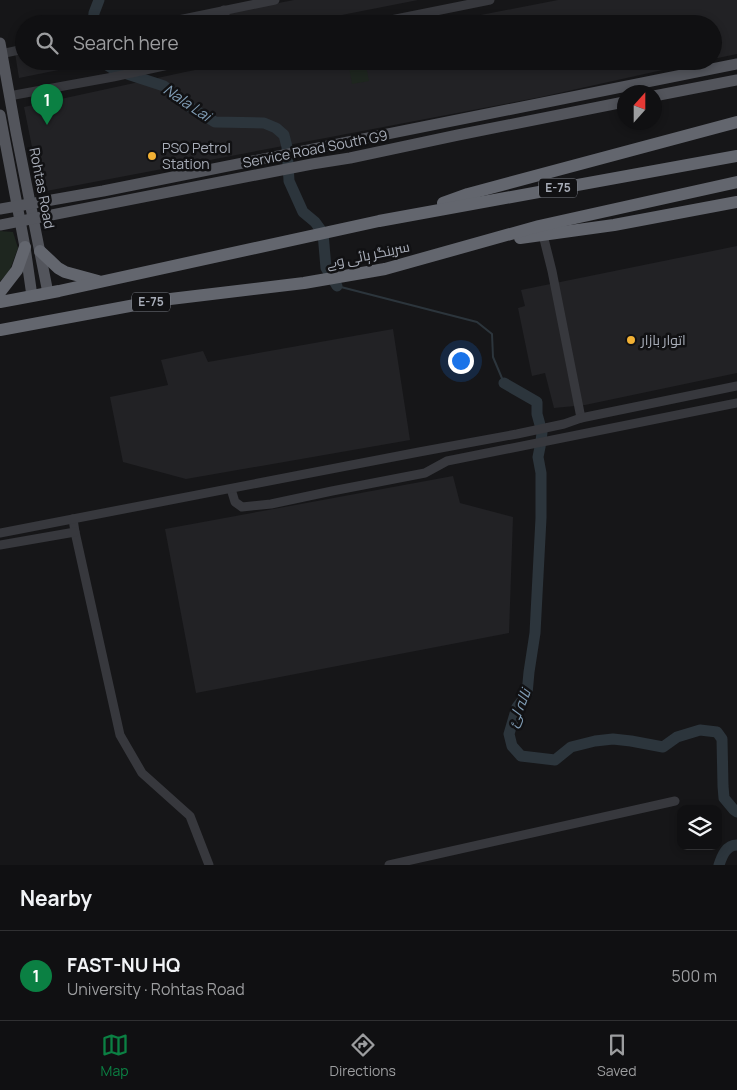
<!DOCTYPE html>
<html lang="en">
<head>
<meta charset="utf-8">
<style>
	:root { --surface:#101012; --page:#1e1e20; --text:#f1f3f6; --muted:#9c9d9f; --line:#303032; --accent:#0b8043 }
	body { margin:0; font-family:Manrope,Cairo,sans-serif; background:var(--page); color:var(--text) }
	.controls { position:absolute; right:15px; bottom:15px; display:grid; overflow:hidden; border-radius:10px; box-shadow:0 2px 8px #0003 }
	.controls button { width:45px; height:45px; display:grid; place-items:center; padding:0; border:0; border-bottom:1px solid var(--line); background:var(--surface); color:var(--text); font:25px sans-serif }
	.compass { position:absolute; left:617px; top:85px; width:45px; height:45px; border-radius:50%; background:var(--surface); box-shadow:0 2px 8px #0003; rotate:21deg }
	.you { position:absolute; left:460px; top:360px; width:18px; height:18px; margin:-12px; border:4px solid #fff; border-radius:50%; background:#1a73e8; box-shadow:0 0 0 8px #1a73e833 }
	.badge { display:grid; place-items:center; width:32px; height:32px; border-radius:50%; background:var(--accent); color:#fff; font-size:16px; font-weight:700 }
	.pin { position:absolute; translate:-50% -41px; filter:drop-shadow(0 1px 2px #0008) }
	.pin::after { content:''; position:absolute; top:26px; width:18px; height:15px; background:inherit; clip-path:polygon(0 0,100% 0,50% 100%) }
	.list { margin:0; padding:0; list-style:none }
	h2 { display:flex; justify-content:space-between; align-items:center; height:65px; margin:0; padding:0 20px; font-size:21px }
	h2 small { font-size:16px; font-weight:400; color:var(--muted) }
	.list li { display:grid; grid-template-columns:32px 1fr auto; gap:15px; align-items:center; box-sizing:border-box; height:90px; padding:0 20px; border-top:1px solid var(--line) }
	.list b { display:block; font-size:19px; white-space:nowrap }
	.list p { margin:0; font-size:16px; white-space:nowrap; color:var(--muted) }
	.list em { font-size:16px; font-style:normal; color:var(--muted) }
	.icon { flex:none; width:28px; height:28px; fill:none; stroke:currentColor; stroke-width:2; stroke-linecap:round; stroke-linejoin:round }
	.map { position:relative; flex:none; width:737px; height:865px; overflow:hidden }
	.search { position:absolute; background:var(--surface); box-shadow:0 2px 8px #0003; left:15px; right:15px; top:15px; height:55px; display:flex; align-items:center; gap:12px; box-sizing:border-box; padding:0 18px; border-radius:28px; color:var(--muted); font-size:19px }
	.sheet { height:155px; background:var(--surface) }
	nav { display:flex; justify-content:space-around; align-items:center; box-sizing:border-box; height:70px; border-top:1px solid var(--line); background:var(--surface); font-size:14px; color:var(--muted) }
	nav a { display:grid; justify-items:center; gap:2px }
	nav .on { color:var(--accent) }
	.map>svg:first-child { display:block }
	.built { fill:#222225 }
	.green { fill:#1e261f }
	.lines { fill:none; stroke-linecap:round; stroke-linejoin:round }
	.stream { stroke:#2c353c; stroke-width:2 }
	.river { stroke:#2c353c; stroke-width:11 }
	.minor { stroke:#37383d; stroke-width:9 }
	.major { stroke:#53555c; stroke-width:11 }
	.highway { stroke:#63666e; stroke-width:12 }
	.poi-dot { fill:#f2b134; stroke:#111113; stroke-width:2 }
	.labels { text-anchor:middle; stroke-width:5; stroke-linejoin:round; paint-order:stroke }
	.shield { fill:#111113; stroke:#7b7e86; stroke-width:1 }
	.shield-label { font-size:12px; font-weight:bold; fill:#a8adb8 }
	.poi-label { font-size:14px; fill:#a8adb8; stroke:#111113; text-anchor:start }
	.street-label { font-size:14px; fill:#a8adb8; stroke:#111113 }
	.water-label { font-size:15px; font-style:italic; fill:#7f9bb3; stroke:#111113 }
</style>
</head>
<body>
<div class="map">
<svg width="737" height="865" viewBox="0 0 737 865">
	<rect width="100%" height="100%" fill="#161618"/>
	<g class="built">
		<path d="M294,0H418L296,24H169Z"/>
		<path d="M558,0H737V54L713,59V24H435Z"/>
		<path d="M24,51V61H103L19,78L15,53Z"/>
		<path d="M241,61H703L541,97L41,192L24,107L185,72Z"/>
		<path d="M737,246V373L585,405L554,408L545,373L532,376L518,308L525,306L521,290Z"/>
		<path d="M393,329L410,440L186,479L123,462L110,397L168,385L161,360L203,351L208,362Z"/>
		<path d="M453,476L460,503L513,517L509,633L196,693L165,529Z"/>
	</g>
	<g class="green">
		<path d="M348,61H365L369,81L352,84Z"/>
		<path d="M0,231L13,232L18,248L9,272L0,281Z"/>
	</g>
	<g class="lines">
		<path class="stream" d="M337,286L477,322L492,334L493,357L504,383"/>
		<g class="river">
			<path d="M93,24L94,13L99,0"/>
			<path d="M105,61L107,65L115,70L164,86L190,107L215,122L264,123L276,128L284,135L287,147L289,181L303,212L315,222L323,233L326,268L337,286"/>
			<path d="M504,383L537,402V414L542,432L541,442L538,457L541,473V518L535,633L529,672L527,694L517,707L509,734L512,746L521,756L555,760L571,747L595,741L613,739L631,741L663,747L677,737L700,730L717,732L722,739L723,786L724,798L734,810L737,812"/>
			<path d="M719,865C722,856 726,845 737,845"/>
		</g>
		<g class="minor">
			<path d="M224,10L227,24"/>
			<path d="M159,24L275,0"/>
			<path d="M371,24L490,0"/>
			<path d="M0,54L24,49"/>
			<path d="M9,96L113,77L187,61"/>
			<path d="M543,235L552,271L581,418"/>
			<path d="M231,489L235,502L242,507L271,504L332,491L425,473L447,461L737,403"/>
			<path d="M73,519L75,532L120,735L142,773L190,816L209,865"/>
			<path d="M0,533L419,452L517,434L564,424L581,418L737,386"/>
			<path d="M0,545L75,532"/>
			<path d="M389,865L675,801"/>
		</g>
		<g class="major">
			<path d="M0,43L16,132L48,293"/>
			<path d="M654,96L737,80"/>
			<path d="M0,115L25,247L32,296"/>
			<path d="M0,209L103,191L737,64"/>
			<path d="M0,225L312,164L350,158L458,135L624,102"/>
		</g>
		<g class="highway">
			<path d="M443,203L468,194L737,122"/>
			<path d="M520,238L614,225L737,202"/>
			<path d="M40,251L58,268L65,272L98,281"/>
			<path d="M0,292L17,270L25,247"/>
			<path d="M0,302L59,291L379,221L737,156"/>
			<path d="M0,330L162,300L304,283L385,269L539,226L737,182"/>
		</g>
	</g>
	<g class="poi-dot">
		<circle cx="152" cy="156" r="5"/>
		<circle cx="631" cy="340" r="5"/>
	</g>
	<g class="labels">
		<g class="shield">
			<rect x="539" y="178.5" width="38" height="19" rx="4"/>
			<rect x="132" y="292.5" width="38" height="19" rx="4"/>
		</g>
		<g class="shield-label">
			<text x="558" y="192">E-75</text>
			<text x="151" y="306">E-75</text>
		</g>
		<g class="poi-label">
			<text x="162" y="153">PSO Petrol<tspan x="162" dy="16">Station</tspan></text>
			<text x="641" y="345">اتوار بازار</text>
		</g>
		<g class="street-label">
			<text transform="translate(315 149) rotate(-11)" y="5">Service Road South G9</text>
			<text transform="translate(42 188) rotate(79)" y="5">Rohtas Road</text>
			<text transform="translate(368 255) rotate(-12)" y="5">سرینگر ہائی وے</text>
		</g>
		<g class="water-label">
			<text transform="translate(187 103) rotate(34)" y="5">Nala Lai</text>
			<text transform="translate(519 708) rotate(-68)" y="5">نالہ لئ</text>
		</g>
	</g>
</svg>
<div class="controls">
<button><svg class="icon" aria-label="layers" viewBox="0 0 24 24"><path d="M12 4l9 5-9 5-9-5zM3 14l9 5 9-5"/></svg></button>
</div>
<svg class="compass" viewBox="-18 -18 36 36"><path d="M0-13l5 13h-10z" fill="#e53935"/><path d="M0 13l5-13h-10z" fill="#9c9d9f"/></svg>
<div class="you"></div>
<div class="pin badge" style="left:47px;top:125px">1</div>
<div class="search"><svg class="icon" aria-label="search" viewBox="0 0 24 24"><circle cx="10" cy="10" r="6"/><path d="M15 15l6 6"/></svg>Search here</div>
</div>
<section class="sheet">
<h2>Nearby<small></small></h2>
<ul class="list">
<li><span class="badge">1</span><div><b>FAST-NU HQ</b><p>University · Rohtas Road</p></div><em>500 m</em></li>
</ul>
</section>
<nav>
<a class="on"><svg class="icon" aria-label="map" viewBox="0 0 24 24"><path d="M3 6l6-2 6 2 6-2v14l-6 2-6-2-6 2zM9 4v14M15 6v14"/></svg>Map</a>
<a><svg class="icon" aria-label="directions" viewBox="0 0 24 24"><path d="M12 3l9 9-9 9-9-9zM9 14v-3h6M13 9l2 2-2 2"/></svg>Directions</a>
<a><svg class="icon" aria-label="saved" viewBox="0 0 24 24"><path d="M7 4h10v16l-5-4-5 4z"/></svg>Saved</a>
</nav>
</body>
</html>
